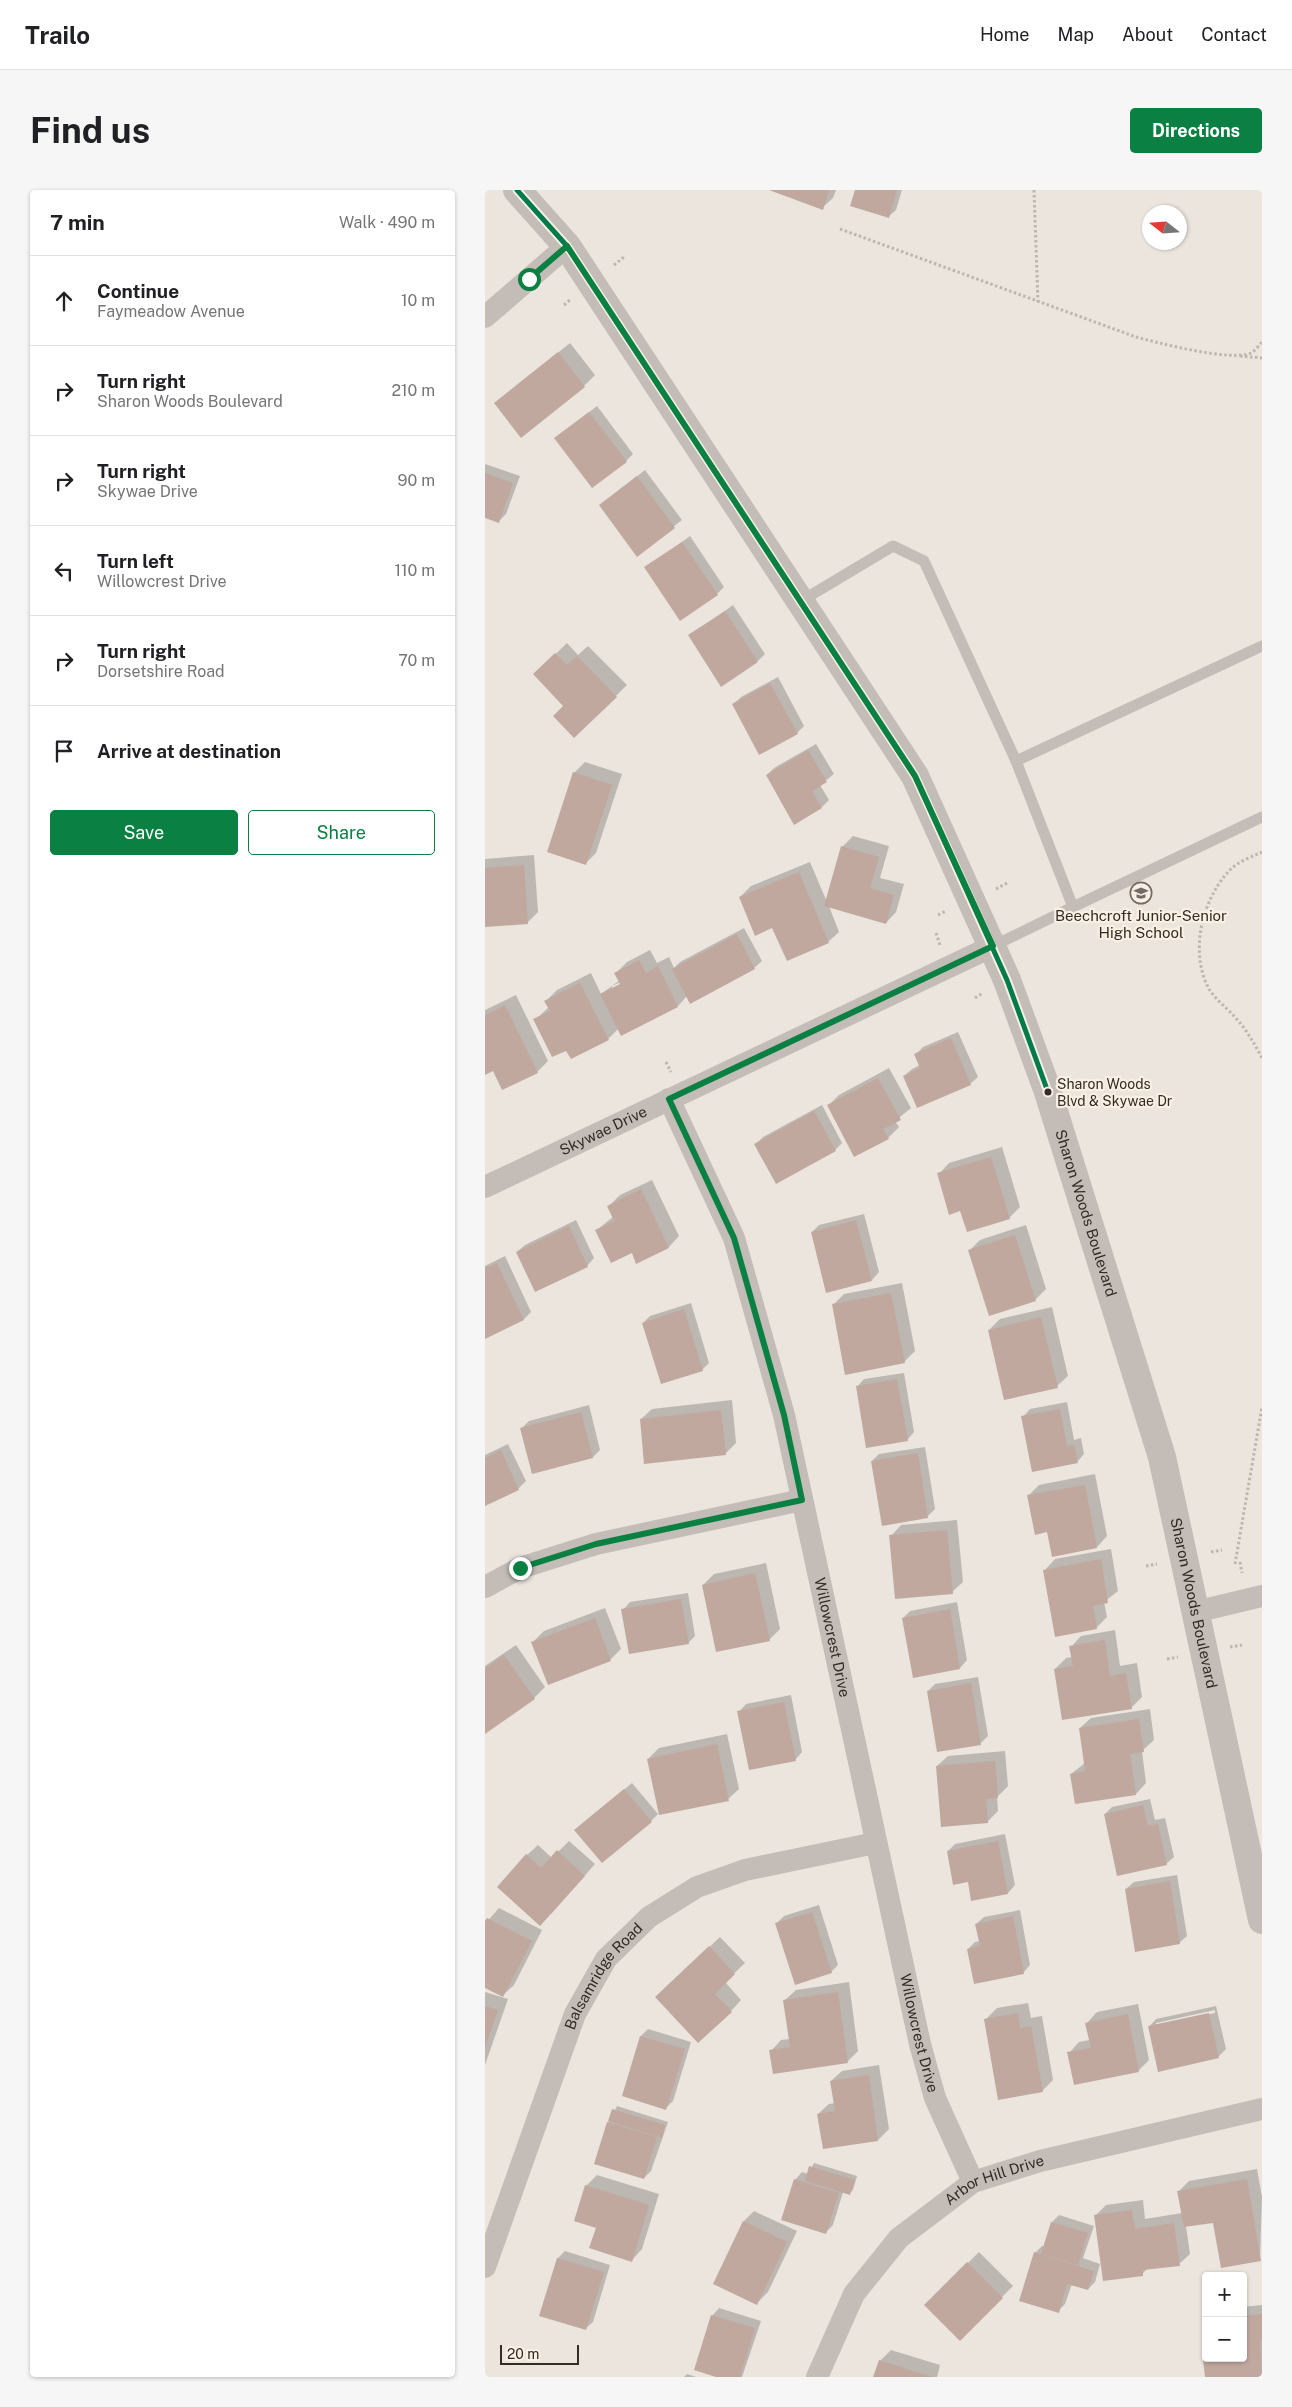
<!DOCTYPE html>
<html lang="en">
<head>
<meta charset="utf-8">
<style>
	:root { --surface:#fff; --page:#f6f6f6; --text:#202124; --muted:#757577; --line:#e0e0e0; --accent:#0b8043 }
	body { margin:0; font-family:"Public Sans",sans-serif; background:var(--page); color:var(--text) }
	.controls { position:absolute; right:15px; bottom:15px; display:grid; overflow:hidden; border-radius:5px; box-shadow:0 1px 4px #0004 }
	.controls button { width:45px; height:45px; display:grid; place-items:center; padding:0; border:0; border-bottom:1px solid var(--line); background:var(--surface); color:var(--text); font:25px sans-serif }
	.compass { position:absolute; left:657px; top:15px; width:45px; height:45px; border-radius:50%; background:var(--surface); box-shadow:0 1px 4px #0004; rotate:287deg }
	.scale { position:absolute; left:15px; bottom:12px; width:79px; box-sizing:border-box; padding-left:5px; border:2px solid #342a26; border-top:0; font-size:14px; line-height:18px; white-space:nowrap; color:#342a26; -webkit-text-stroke:4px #f9f0e4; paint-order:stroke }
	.stop { position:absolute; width:15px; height:15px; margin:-11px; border:4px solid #0b8043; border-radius:50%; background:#fff }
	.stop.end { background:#0b8043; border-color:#fff; box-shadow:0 1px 5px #0008 }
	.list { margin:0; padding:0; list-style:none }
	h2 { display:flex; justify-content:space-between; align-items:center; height:65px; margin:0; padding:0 20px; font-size:21px }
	h2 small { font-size:16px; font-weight:400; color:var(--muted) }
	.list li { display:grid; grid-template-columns:32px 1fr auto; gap:15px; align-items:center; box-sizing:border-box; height:90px; padding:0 20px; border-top:1px solid var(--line) }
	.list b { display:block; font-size:19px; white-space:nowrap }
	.list p { margin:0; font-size:16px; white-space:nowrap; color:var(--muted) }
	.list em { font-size:16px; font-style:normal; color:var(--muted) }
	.actions { display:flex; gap:10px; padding:15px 20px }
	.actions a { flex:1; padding:11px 0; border:1px solid var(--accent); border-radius:5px; text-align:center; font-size:18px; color:var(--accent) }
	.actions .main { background:var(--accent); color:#fff }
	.icon { flex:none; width:28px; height:28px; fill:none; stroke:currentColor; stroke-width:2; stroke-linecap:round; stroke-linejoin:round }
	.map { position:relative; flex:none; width:777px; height:2187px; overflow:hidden; border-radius:5px }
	header { display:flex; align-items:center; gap:30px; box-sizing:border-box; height:70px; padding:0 25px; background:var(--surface); border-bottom:1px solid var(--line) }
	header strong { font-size:24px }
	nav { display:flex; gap:28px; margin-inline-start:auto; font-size:18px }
	.intro { display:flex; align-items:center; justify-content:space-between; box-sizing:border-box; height:120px; padding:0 30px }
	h1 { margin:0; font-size:35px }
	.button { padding:12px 22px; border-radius:5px; background:var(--accent); color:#fff; font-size:18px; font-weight:700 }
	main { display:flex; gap:30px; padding:0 30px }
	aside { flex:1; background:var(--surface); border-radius:5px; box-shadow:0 1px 4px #0004 }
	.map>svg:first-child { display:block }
	.shadow { fill:#0003; fill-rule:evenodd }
	.building { fill:#c0a89f }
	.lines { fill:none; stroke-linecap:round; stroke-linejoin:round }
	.path { stroke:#bdb5af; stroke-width:3; stroke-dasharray:2.5 2.5; stroke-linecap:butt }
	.service { stroke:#c4bdb7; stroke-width:11 }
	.minor { stroke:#c4bdb7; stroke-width:22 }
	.tertiary { stroke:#c4bdb7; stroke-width:28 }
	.bus-1-casing { stroke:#f9f0e4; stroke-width:9 }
	.bus-1 { stroke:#007b4b; stroke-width:5 }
	.route { stroke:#0b8043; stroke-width:6 }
	.bus-dot { fill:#342a26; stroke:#f9f0e4; stroke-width:2 }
	.labels { text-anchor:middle; stroke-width:4.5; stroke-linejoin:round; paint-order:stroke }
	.bus-label { font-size:14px; fill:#342a26; stroke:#f9f0e4; text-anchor:start }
	.poi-label { font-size:15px; fill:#342a26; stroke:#f9f0e4 }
	.street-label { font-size:15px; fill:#342a26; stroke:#f9f0e4 }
</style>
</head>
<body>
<header>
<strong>Trailo</strong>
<nav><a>Home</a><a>Map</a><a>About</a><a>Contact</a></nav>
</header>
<div class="intro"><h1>Find us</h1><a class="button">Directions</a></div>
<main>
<aside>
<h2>7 min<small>Walk · 490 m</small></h2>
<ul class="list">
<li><svg class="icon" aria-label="ahead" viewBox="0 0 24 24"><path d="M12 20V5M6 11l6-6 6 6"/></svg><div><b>Continue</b><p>Faymeadow Avenue</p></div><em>10 m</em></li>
<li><svg class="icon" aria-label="right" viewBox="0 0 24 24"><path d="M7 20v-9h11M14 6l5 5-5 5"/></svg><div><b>Turn right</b><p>Sharon Woods Boulevard</p></div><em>210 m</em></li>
<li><svg class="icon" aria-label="right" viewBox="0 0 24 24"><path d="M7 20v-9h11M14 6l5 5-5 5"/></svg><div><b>Turn right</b><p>Skywae Drive</p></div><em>90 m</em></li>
<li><svg class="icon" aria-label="left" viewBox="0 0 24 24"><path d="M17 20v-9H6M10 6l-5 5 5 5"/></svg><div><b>Turn left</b><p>Willowcrest Drive</p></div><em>110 m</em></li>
<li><svg class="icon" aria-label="right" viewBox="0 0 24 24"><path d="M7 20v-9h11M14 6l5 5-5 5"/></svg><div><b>Turn right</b><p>Dorsetshire Road</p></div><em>70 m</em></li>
<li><svg class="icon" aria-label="arrive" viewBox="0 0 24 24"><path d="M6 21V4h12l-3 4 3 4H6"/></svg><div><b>Arrive at destination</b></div></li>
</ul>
<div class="actions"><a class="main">Save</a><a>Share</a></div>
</aside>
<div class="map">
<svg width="777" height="2187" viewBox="0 0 777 2187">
	<rect width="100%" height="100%" fill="#ebe5de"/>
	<g class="shadow">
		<path d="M286,0H351L348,8L337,18Z"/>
		<path d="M371,0H417L411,20L403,27Z"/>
		<path d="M85,153L110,185L99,196L11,213Z"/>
		<path d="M112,216L148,264L141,271L71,248Z"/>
		<path d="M0,274L35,286L21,324L14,331L0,326Z"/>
		<path d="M160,280L197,330L152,365L116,315Z"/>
		<path d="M205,346L239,397L232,404L161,378Z"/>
		<path d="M248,415L280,464L273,471L205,446Z"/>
		<path d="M82,453L93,465L103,456L142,495L89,547L80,516L50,484Z"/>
		<path d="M293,487L319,536L312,543L249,514L256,507Z"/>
		<path d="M331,554L349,584L335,595L344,610L337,617L282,585L289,578Z"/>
		<path d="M100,572L137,584L111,663L101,673L89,583Z"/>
		<path d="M368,646L404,656L395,688L419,694L411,722L401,733L344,716L354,742L343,752L288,737L255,707L266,696L325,672L342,712L357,657Z"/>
		<path d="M49,665L53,722L43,732L0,736V669Z"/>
		<path d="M259,738L277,771L269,778L202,806L193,816L137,844L134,838L123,849L81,859L50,830L64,817L61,811L72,800L106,783L116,804L135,790L131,783L142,772L165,760L172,773L184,767L189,778L195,772ZM140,790L141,792L127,799V796Z"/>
		<path d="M31,805L63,871L52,882L8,879L0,883V820Z"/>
		<path d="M473,842L493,887L485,894L419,886L427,879L435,875L431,864L438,857Z"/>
		<path d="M404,878L426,918L410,931L414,937L403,948L343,916L354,905Z"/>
		<path d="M337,915L357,953L350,960L271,954L278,947Z"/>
		<path d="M517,957L535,1017L524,1028L454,984L464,973Z"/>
		<path d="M167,990L194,1046L184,1057L152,1072L147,1062L112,1040L129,1026L124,1016L135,1005Z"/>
		<path d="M379,1024L394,1082L387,1090L327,1042L334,1035Z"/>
		<path d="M91,1030L109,1068L102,1076L32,1062L40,1055Z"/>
		<path d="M541,1035L561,1099L550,1110L485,1060L495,1050Z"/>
		<path d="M20,1066L46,1122L39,1129L0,1147V1076Z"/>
		<path d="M417,1093L430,1161L419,1172L348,1115L359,1104Z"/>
		<path d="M206,1113L224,1173L217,1180L158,1133L165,1126Z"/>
		<path d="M567,1117L583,1186L572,1196L504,1140L515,1129Z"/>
		<path d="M419,1183L429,1242L422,1250L372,1197L379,1189Z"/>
		<path d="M247,1210L251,1253L240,1264L156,1229L167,1219Z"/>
		<path d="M582,1212L589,1250L596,1248L599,1264L592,1272L538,1227L545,1219Z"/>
		<path d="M104,1215L115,1260L108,1267L48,1282L37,1238L44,1231Z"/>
		<path d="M23,1254L41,1291L33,1299L0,1314V1265Z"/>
		<path d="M440,1257L450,1319L442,1327L387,1271L394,1264Z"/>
		<path d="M610,1284L622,1346L612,1357L563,1341L543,1306L554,1295Z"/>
		<path d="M472,1330L478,1392L467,1402L406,1346L416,1335Z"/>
		<path d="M626,1359L633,1401L619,1412L622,1427L611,1438L560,1380L570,1369Z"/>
		<path d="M281,1373L295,1439L284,1450L218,1395L229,1384Z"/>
		<path d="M203,1403L210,1446L203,1453L138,1420L145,1412Z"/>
		<path d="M472,1412L482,1470L475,1478L418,1428L425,1421Z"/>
		<path d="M120,1418L136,1459L125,1470L48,1452L59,1441Z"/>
		<path d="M630,1440L635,1476L652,1473L657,1507L646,1518L570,1479L581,1468L587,1467L586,1457L596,1446Z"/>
		<path d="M31,1455L60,1497L49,1508L0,1542V1476Z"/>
		<path d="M493,1487L503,1546L496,1553L443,1501L450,1494Z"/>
		<path d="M306,1505L317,1562L310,1570L254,1522L261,1514Z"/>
		<path d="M665,1519L669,1550L657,1561L661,1593L651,1604L586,1584L600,1573L595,1538L606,1528Z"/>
		<path d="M242,1544L254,1599L243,1609L163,1569L174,1558Z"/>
		<path d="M520,1561L523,1596L512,1607L513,1621L502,1632L452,1576L463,1566Z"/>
		<path d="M147,1593L173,1624L166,1631L98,1633Z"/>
		<path d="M665,1609L670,1630L680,1628L689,1667L681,1674L620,1624L627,1617Z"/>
		<path d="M520,1644L530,1695L523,1703L487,1710L484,1690L463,1661L470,1654Z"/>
		<path d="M84,1651L110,1674L66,1724L42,1665L53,1655L67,1668Z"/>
		<path d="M692,1685L702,1746L694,1753L641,1699L649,1692Z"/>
		<path d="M334,1715L353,1775L346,1782L292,1733L299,1726Z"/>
		<path d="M14,1718L57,1740L29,1795L18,1805L0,1796V1734Z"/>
		<path d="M535,1720L545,1775L538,1783L483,1759L490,1752L495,1751L491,1734L499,1727Z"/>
		<path d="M235,1747L260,1773L240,1792L256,1810L246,1821L182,1797Z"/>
		<path d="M364,1792L373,1861L363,1871L286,1861L296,1850L305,1849L300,1810L311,1800Z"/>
		<path d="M0,1802L23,1809L0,1875Z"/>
		<path d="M543,1813L546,1828L557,1826L568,1890L557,1901L501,1829L512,1818Z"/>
		<path d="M653,1814L664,1870L654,1880L584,1863L594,1852L605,1850L602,1833L612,1822Z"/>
		<path d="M731,1816L741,1859L733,1867L664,1837L671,1829ZM730,1820V1823L671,1836V1833Z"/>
		<path d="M163,1839L206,1852L188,1911L181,1918L138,1905L156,1846Z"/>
		<path d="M394,1875L404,1939L393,1950L333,1924L344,1914L350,1913L346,1891L357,1881Z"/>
		<path d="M132,1916L183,1932L166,1981L159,1988L123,1933Z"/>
		<path d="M329,1973L372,1986L368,2000L364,2004L358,2002L348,2035L341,2042L310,1990L317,1982L323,1984Z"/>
		<path d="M772,1979L777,2007L775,2070L729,2031L701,2036L705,2064L694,2074L663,2078L657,2084L610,2026L621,2015L658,2010L660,2029L697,2023L694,2001L704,1991Z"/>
		<path d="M112,1985L174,2004L157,2059L147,2070L112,2037L101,1996Z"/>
		<path d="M269,2021L312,2041L283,2102L272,2113L259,2031Z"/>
		<path d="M574,2025L609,2036L598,2068L615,2074L610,2092L603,2099L587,2094L580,2114L573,2121L550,2063L557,2056H559L567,2032Z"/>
		<path d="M80,2061L125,2075L108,2132L100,2139L56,2125L73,2068Z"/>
		<path d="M494,2062L528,2096L475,2149L441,2115Z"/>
		<path d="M777,2115V2187H721L719,2171L721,2168H758V2117Z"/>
		<path d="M234,2118L276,2131L257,2187H235L227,2126Z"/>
		<path d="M406,2160L455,2175L452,2187H390L395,2171Z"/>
		<path d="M202,2184L211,2187H199Z"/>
	</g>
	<g class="building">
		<path d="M284,0H344L338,20Z"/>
		<path d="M370,0H412L404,28L365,16Z"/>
		<path d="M73,162L100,197L36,248L9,213Z"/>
		<path d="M104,222L142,272L107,298L69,248Z"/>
		<path d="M0,283L28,293L14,333L0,328Z"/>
		<path d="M152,286L190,338L152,367L114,315Z"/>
		<path d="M197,352L233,405L195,431L159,377Z"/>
		<path d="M240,421L273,472L236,497L203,445Z"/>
		<path d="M70,463L82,475L92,466L132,507L89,548L68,526L78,516L48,484Z"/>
		<path d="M285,493L313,544L274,565L247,514Z"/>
		<path d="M323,560L342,592L327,601L337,618L309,635L281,585Z"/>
		<path d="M88,582L127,595L101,675L62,662Z"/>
		<path d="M356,656L394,667L385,698L409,705L401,734L339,716Z"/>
		<path d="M39,675L43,734L0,737V678Z"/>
		<path d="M314,682L344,753L302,771L287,738L270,746L254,707Z"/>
		<path d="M252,744L270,779L205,814L187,779Z"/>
		<path d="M154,770L161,783L173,776L193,817L136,846L115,804L135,794L129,783Z"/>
		<path d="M95,793L124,850L86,869L81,861L67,867L48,829L65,821L59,811Z"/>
		<path d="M20,815L53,883L17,900L8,881L0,885V825Z"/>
		<path d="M466,848L486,895L432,918L418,886L435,878L429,864Z"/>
		<path d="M393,888L416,930L398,939L404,949L369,967L342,915Z"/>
		<path d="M329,921L351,961L291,994L269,954Z"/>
		<path d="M506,967L525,1029L482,1042L475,1021L464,1025L452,983Z"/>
		<path d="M156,999L184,1058L151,1074L147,1063L126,1073L110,1040L129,1031L122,1016Z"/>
		<path d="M371,1030L387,1091L341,1103L326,1042Z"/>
		<path d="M84,1036L103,1077L50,1102L31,1062Z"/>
		<path d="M530,1045L551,1111L504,1126L483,1060Z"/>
		<path d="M12,1073L39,1130L0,1149V1078Z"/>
		<path d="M406,1103L420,1173L360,1185L347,1114Z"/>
		<path d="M199,1119L218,1181L176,1194L157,1133Z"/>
		<path d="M556,1127L573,1198L519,1210L503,1140Z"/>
		<path d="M412,1189L423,1251L381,1258L371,1196Z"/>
		<path d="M575,1219L582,1256L589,1255L593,1273L547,1282L536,1226Z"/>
		<path d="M236,1220L241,1265L159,1274L155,1229Z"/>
		<path d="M96,1222L108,1268L47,1284L35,1238Z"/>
		<path d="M16,1260L34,1300L0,1316V1268Z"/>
		<path d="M433,1263L443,1328L397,1336L386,1271Z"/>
		<path d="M600,1295L612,1358L567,1367L562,1342L550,1345L542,1305Z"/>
		<path d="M462,1340L468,1404L410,1409L404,1345Z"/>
		<path d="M616,1369L623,1413L608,1416L612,1439L570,1447L558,1380Z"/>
		<path d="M270,1383L285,1451L231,1462L217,1395Z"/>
		<path d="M196,1409L204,1454L144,1464L136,1419Z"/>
		<path d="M465,1419L475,1479L428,1488L417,1428Z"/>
		<path d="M110,1428L126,1471L63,1495L46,1452Z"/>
		<path d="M620,1450L625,1486L641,1483L647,1519L577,1530L569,1479L588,1476L584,1456Z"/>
		<path d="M19,1465L50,1509L0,1544V1478Z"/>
		<path d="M486,1493L496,1555L452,1562L442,1501Z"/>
		<path d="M299,1512L311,1571L264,1580L252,1521Z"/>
		<path d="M654,1529L659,1562L645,1564L651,1605L590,1614L585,1584L600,1581L594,1538Z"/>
		<path d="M232,1554L244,1611L174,1625L162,1569Z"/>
		<path d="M510,1571L513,1608L501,1609L503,1633L456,1637L451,1576Z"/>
		<path d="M139,1599L167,1632L117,1673L89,1640Z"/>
		<path d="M658,1615L663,1636L673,1634L682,1675L632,1686L619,1624Z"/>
		<path d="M513,1651L523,1704L486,1711L483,1692L468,1695L462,1661Z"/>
		<path d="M72,1660L100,1686L55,1736L12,1697L41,1664L56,1678Z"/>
		<path d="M685,1691L695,1754L650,1762L640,1699Z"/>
		<path d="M327,1722L347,1783L310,1795L290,1733Z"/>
		<path d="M528,1726L539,1784L489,1794L482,1759L495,1756L490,1734Z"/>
		<path d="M2,1728L47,1751L18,1807L0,1798V1731Z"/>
		<path d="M224,1756L250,1784L230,1804L247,1822L213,1853L170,1807Z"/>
		<path d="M353,1802L363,1873L288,1884L284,1860L305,1857L298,1810Z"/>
		<path d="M0,1816L13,1820L0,1858Z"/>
		<path d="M533,1823L535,1838L546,1836L558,1902L513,1910L499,1829Z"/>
		<path d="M724,1823L734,1868L673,1882L663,1836Z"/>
		<path d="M643,1824L654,1882L589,1895L582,1862L606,1858L600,1833Z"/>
		<path d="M155,1846L200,1859L181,1920L137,1906Z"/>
		<path d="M384,1885L393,1951L338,1959L332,1924L350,1921L345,1891Z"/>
		<path d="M127,1919L180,1935L177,1948L123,1931Z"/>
		<path d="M122,1932L172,1947L159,1989L109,1974Z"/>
		<path d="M324,1976L370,1990L365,2005L320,1991Z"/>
		<path d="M309,1989L354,2003L341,2044L296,2030Z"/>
		<path d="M762,1989L776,2071L736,2078L728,2033L699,2037L692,2001Z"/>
		<path d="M100,1995L164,2015L147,2072L104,2058L111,2038L89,2031Z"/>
		<path d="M647,2020L650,2039L689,2033L695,2076L658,2080V2086L618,2091L609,2025Z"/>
		<path d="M258,2031L302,2052L272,2115L228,2094Z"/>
		<path d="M566,2032L603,2043L593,2075L556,2064Z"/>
		<path d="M549,2062L609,2081L603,2100L582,2094L574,2123L534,2111Z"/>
		<path d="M72,2068L119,2082L101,2140L54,2126Z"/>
		<path d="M482,2072L518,2108L475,2151L439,2115Z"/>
		<path d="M777,2124V2150H775L777,2187H720L718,2170L758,2168V2126Z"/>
		<path d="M226,2125L270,2138L255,2187H231L209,2180Z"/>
		<path d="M394,2170L447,2187H388Z"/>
	</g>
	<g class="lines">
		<g class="path">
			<path d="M549,0L553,112"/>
			<path d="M355,39L651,147C674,153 746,172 766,163C770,161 774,155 777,152"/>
			<path d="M129,75L139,67"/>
			<path d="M79,115L86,109"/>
			<path d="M755,166L777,168"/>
			<path d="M777,662C766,667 752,672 744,681C717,710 704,762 724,799C730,809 742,818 750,827C761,839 769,853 777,868"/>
			<path d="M511,699L524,692"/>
			<path d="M453,725L461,721"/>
			<path d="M451,743L455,755"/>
			<path d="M490,808L498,803"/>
			<path d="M181,872L186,882"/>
			<path d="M726,1362L737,1360"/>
			<path d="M755,1372L757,1383"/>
			<path d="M750,1374L777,1217"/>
			<path d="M661,1376L672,1374"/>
			<path d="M745,1457L757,1455"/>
			<path d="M682,1469L693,1467"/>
		</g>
		<g class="service">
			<path d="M316,411L408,356L439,371L531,571L588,717L777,627"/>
			<path d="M531,571L777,456"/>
			<path d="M508,756L588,717"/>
		</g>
		<g class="minor">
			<path d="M0,127L82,56"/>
			<path id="s1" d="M184,909L249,1048L299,1225L435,1854L450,1908L488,1992"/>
			<path id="s2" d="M0,997L508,756"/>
			<path d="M0,1397L35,1378L111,1354L317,1310"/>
			<path d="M710,1422L777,1406"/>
			<path id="s3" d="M0,2077L90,1824L121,1769L164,1727L212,1697L260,1680L390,1653"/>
			<path id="s4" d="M332,2187L369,2104L414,2048L488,1992L555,1971L777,1919"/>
		</g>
		<path class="tertiary" id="s5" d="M32,0L82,56L430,586L522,790L563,902L677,1267L777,1730"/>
		<g class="bus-1-casing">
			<path id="bus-1" d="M32,0L82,56L430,586L522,790L563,902"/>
		</g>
		<use href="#bus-1" class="bus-1"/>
	</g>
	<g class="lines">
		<path class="route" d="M35,1378L111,1354L317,1310L299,1225L249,1048L184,909L508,756L430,586L82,56L44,89"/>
	</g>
	<defs>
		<g id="school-ring" transform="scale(1.125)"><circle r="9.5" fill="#f9f0e4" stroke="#746b66" stroke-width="1.5"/><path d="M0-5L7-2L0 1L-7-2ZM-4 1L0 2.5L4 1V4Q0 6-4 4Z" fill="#746b66"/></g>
	</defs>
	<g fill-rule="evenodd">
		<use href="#school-ring" x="656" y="703"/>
	</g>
	<circle class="bus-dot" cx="563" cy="902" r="4.5"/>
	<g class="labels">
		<g class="bus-label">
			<text x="572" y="899">Sharon Woods<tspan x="572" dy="17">Blvd &amp; Skywae Dr</tspan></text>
		</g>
		<g class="poi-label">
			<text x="656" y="731">Beechcroft Junior-Senior<tspan x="656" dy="17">High School</tspan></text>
		</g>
		<g class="street-label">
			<text dy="5" stroke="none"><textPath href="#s2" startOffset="131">Skywae Drive</textPath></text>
			<text dy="5" stroke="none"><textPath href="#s5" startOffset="1179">Sharon Woods Boulevard</textPath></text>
			<text dy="5" stroke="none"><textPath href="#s5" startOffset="1584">Sharon Woods Boulevard</textPath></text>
			<text dy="5" stroke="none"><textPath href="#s1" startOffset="565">Willowcrest Drive</textPath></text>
			<text dy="5" stroke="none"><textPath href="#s3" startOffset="316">Balsamridge Road</textPath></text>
			<text dy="5" stroke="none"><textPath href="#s1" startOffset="970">Willowcrest Drive</textPath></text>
			<text dy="5" stroke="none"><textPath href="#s4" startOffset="276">Arbor Hill Drive</textPath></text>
		</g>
	</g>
</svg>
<div class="controls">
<button>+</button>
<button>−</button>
</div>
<svg class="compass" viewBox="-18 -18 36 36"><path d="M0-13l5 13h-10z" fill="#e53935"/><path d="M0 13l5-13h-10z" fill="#757577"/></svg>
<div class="scale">20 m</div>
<div class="stop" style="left:44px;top:89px"></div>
<div class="stop end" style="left:35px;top:1378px"></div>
</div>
</main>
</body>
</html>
